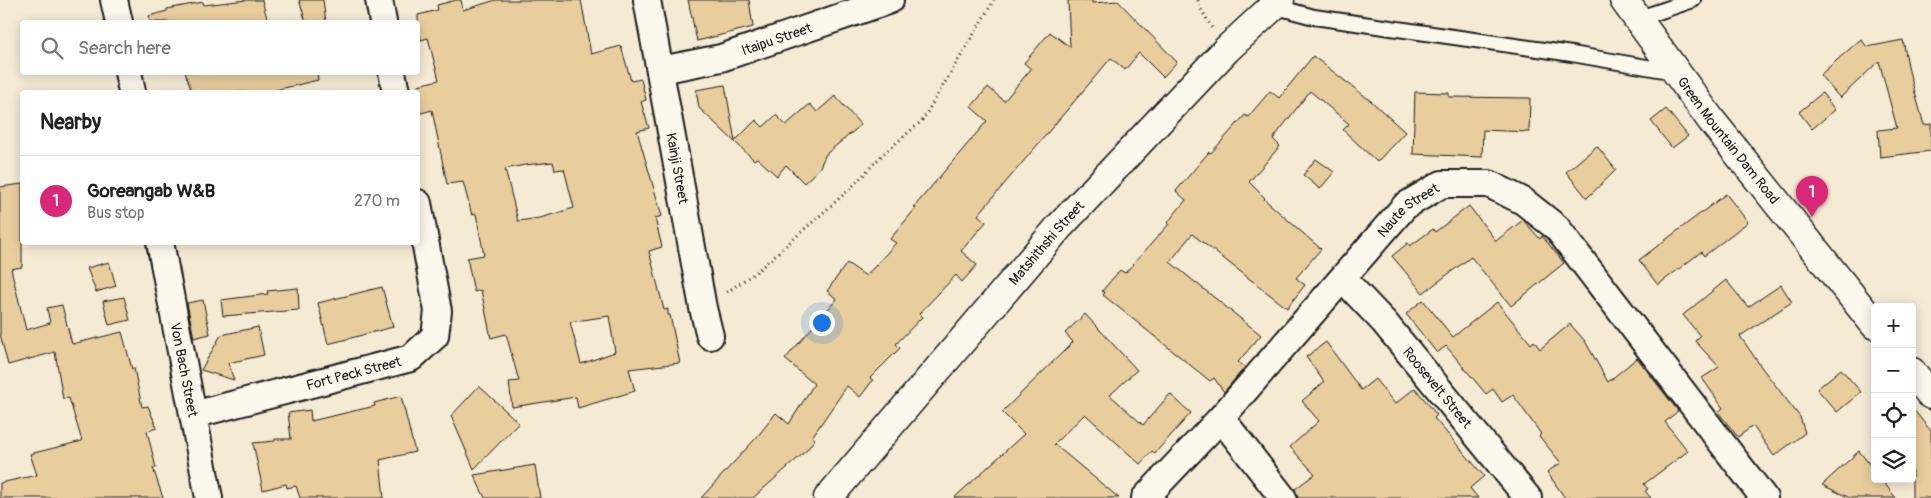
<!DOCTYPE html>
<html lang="en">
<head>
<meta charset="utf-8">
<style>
	:root { --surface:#fff; --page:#f2f2f2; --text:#222; --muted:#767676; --line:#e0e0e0; --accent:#db2777 }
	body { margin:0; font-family:Pangolin,sans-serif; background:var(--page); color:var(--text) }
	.controls { position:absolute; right:15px; bottom:15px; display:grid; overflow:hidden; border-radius:5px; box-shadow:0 2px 12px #0003 }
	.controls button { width:45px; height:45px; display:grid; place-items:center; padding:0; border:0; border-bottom:1px solid var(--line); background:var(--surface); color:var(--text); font:25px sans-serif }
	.you { position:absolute; left:821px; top:322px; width:18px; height:18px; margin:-12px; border:4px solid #fff; border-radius:50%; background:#1a73e8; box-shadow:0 0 0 8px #1a73e833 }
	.badge { display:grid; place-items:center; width:32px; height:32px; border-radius:50%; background:var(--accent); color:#fff; font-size:16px; font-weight:700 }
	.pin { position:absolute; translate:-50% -41px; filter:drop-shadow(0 1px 2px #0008) }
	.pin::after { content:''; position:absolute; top:26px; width:18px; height:15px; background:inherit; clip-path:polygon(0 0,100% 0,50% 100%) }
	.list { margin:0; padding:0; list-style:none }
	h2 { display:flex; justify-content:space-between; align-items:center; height:65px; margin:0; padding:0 20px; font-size:21px }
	h2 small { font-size:16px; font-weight:400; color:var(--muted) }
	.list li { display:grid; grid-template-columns:32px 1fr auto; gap:15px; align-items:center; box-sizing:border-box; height:90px; padding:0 20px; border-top:1px solid var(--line) }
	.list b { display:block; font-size:19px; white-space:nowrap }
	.list p { margin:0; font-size:16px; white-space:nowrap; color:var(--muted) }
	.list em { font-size:16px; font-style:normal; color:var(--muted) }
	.icon { flex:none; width:28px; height:28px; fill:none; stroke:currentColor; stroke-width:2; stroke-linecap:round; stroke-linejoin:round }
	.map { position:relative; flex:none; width:1931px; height:498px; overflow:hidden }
	.search { position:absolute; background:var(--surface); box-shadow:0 2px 12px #0003; left:20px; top:20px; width:400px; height:55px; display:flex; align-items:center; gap:12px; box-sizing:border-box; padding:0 18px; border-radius:5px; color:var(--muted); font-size:19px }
	.panel { position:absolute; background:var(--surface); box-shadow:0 2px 12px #0003; left:20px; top:90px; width:400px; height:155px; border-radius:5px }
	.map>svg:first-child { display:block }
	.building { fill:#e8cd9d; stroke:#1c1c1c; fill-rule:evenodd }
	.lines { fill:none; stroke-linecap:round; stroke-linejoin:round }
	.lane-casing { stroke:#1c1c1c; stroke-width:18 }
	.street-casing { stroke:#1c1c1c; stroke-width:30 }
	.secondary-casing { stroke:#1c1c1c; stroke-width:31 }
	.path { stroke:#1c1c1c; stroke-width:3; stroke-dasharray:1 4; stroke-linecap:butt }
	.lane { stroke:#fbf7ec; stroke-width:14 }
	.street { stroke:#fbf7ec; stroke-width:26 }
	.secondary { stroke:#fbf7ec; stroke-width:28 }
	.labels { text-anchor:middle; stroke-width:5; stroke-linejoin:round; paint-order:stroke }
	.street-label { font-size:14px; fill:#1c1c1c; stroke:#fbf7ec }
</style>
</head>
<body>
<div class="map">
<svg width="1931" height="498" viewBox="0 0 1931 498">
	<rect width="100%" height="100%" fill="#f5ead4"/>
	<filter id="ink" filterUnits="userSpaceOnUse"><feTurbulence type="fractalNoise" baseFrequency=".02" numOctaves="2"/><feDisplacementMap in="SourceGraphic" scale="10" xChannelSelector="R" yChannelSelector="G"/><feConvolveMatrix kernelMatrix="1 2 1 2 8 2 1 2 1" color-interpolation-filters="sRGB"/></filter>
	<g filter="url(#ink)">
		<g class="building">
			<path d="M246,0H262L268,22H150L149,16L167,11V9L203,2L204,5Z"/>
			<path d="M299,0H323L326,22H306Z"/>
			<path d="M456,0H461L463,10L496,0H581L591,54L621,46L631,81L641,79L646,100L641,102L649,128L637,131L662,216L655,218L662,247L649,251L664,310L668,309V315H670L680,363L629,369L635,391L578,408L576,397L512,407L509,382L519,381L506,334L491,338L481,290L474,292L467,258L484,255L476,214L472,215L463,182L447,184L432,110L418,114V85L439,80L428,38L421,40L418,25V15L438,10L437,5ZM553,162L555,170L564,169L574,208L540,218L518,221L505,169L525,165ZM609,316L615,352L581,364L570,322Z"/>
			<path d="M688,0H749L753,27L697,41Z"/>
			<path d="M1068,0H1092V3L1118,1L1177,62L1163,77L1139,53L1125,70L1111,58L978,215L986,222L961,251L977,265L962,282L956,275L919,314L922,317L896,344L900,348L870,378L873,380L860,397L847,386L812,437L815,439L806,451L753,498H701L757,437L776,413L789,424L814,384L785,359L837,299L827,291L847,263L866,276L896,243L890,239L916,208L914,207L987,121L971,107L988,87L1004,101L1031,69L1024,63L1050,32L1070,47Z"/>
			<path d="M1861,39L1867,47L1903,40L1909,71L1924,125L1931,124V151L1880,157L1878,130L1897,128L1879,61L1840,98L1820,75Z"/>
			<path d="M1313,56L1371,101L1405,132L1377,162L1343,130L1349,124L1310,91L1273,139L1280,146L1249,182L1265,198L1264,199L1321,249L1296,278L1305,285L1287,308L1192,234L1170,262L1261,335L1238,362L1245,367L1224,392L1214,378L1210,381L1103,295L1105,293L1102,291L1120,270L1125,273L1169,224L1168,222L1186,200L1176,191L1203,159L1209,152L1211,153L1245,115L1248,117L1270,91L1279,98Z"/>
			<path d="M185,72H317L318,80L267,92H192Z"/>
			<path d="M725,85L735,141L756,120L763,127L776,115L786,125L810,104L817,112L835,96L861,125L826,154L819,169L804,183L786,165L777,176L757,158L754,160L699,108L696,90Z"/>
			<path d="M1415,92L1449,93V97L1530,98L1529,132L1483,130L1482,157L1413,154Z"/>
			<path d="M1822,93L1835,110L1812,129L1799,112Z"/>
			<path d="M1666,109L1688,136L1672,148L1651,121Z"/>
			<path d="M1597,146L1616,170L1587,198L1566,172Z"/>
			<path d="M1316,159L1334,172L1320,189L1303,175Z"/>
			<path d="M22,184V267L11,269L26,330L50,323L47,308L62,305L72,344L122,332L132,369L134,368L142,407L148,406L157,428L147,431L156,468H153L163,498H0V483L37,475L30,454L82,441L69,398L63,399L55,352L8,365L0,334V187Z"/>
			<path d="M1726,194L1748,222L1704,256L1701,252L1658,285L1639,260Z"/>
			<path d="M1469,206L1496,241L1523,220L1540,239L1542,236L1564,263L1511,306L1471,257L1423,293L1392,256L1408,243L1410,246L1433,229L1435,232Z"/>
			<path d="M109,262L116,286L96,292L87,268Z"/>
			<path d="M1726,280L1748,307L1781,285L1792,302L1740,336L1762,368L1800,417L1805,433L1774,456L1753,426L1738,437L1718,412L1723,408L1702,378L1719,367L1695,341L1700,336L1683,315Z"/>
			<path d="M382,287L393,327L328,344L318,303Z"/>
			<path d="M298,288L299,310L223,316L221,300L268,294L267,291Z"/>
			<path d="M124,297L130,320L109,325L103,301Z"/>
			<path d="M203,300L210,334L194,338L187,303Z"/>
			<path d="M1423,300L1453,337L1497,302L1531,344L1534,341L1540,349L1570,324L1585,341L1608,382L1637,358L1678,411L1665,422L1688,451L1644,484L1648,489L1645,491L1651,498H1565L1547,472L1561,463L1539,436L1541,434L1513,395L1502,402L1493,389L1486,394L1446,346L1437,353L1406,314Z"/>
			<path d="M1085,314L1137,370L1110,395L1143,425L1170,394L1191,413L1155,453L1152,451L1140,464L1085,414L1054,444L1119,498H954L1024,434L1002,412L1073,342L1065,333Z"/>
			<path d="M258,327L264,355L228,363L234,380L201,370L221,335Z"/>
			<path d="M1326,342L1361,390L1375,379L1395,404L1415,388L1437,415L1434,418L1484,476L1470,488L1478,498H1298L1295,489L1315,474L1290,447L1319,421L1302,401L1324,382L1306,357Z"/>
			<path d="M1841,369L1861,392L1837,412L1817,389Z"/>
			<path d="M479,386L519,423L474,469L451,416Z"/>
			<path d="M401,396L415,452L380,460L384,498H300L296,486L287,488L286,484L263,490L253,443L275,441V439H291L288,413L310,410L311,421L375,406L374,403Z"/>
			<path d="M1912,408L1931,431V498H1912Z"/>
			<path d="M1859,451L1875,471V479H1881L1896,498H1850L1822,485Z"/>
			<path d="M535,465L540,498H485L474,475Z"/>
		</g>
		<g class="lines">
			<g class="lane-casing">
				<g id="lane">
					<path d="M1273,6L1314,17L1572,54L1675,72"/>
					<path d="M1637,19L1693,0"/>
				</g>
			</g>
			<g class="street-casing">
				<g id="street">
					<path d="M114,0L119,22"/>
					<path d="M379,0L383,22"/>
					<path id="s1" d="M647,0L703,308L710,336"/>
					<path id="s2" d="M661,70L721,58L890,0"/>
					<path d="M128,72L132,92"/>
					<path d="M392,72L396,92"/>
					<path id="s3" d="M160,242L209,498"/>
					<path id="s4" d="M1343,279L1384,322L1528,498"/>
					<path id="s5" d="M193,415L411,358L435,336L438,311L418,203"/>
					<path d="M1221,418L1283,498"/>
					<path id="s6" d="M1145,498L1221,418L1405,206L1442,184H1489L1523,201L1557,228L1764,498"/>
				</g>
			</g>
			<g class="secondary-casing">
				<g id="secondary">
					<path id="s7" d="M1624,0L1711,120L1875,325"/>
					<path d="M1912,372L1931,395"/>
					<path id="s8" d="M828,498L1059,227L1226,50L1280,0"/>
				</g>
			</g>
			<g class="path">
				<path d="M1198,0L1201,9L1212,28"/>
				<path d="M727,292L756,272L850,189L883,154L922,121L994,0"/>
			</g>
			<use href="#lane" class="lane"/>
			<use href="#street" class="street"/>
			<use href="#secondary" class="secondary"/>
		</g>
	</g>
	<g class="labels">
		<g class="street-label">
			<text dy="5" stroke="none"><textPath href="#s2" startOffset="120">Itaipu Street</textPath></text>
			<text dy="5" stroke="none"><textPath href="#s7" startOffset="175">Green Mountain Dam Road</textPath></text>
			<text dy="5" stroke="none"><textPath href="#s1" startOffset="171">Kainji Street</textPath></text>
			<text dy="5" stroke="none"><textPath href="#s6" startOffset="391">Naute Street</textPath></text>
			<text dy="5" stroke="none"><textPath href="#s8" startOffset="336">Matshithshi Street</textPath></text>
			<text dy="5" stroke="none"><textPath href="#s3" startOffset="130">Von Bach Street</textPath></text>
			<text dy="5" stroke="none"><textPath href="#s5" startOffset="166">Fort Peck Street</textPath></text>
			<text dy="5" stroke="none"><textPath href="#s4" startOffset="144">Roosevelt Street</textPath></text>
		</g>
	</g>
</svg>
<div class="controls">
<button>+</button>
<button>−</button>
<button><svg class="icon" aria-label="locate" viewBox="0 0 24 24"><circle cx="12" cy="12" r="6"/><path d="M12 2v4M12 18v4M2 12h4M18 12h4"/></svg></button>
<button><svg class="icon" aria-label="layers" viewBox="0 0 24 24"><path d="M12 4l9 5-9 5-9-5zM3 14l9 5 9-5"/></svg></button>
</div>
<div class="you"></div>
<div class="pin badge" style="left:1812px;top:217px">1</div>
<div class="search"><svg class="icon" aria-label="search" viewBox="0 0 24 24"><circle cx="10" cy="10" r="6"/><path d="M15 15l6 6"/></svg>Search here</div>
<section class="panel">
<h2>Nearby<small></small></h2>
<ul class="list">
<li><span class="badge">1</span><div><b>Goreangab W&amp;B</b><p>Bus stop</p></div><em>270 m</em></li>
</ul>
</section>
</div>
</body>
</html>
